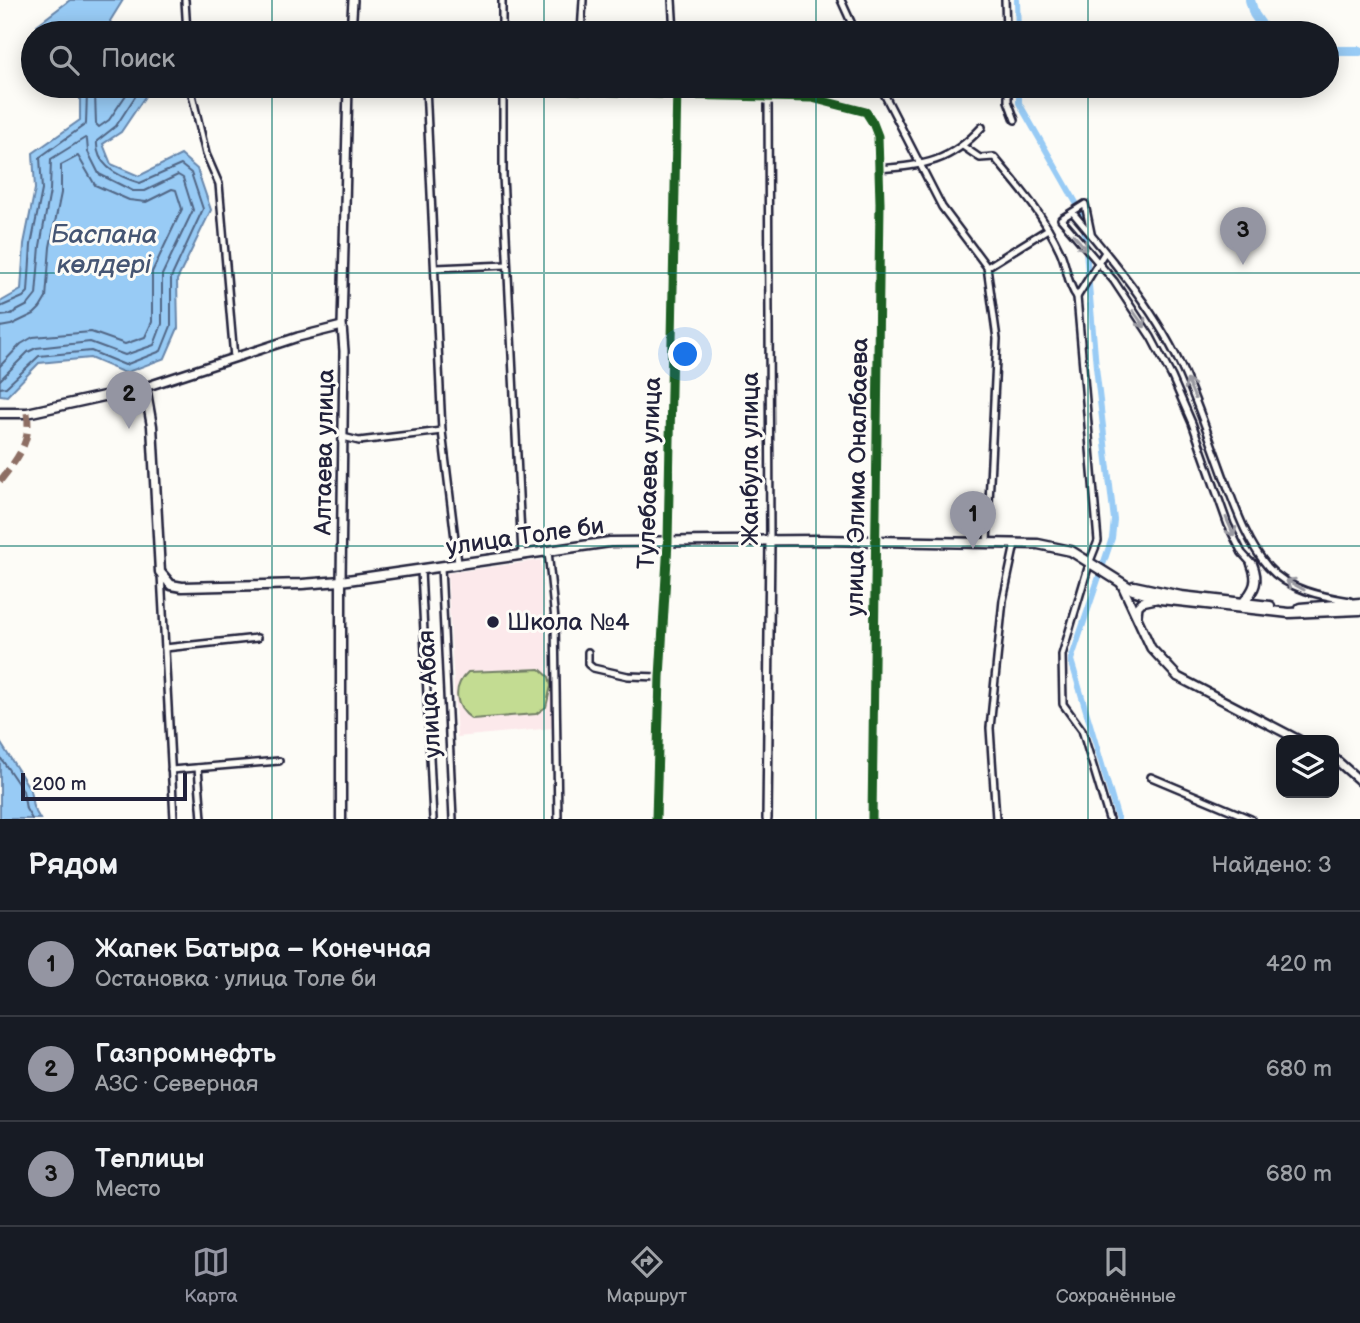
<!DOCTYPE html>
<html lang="ru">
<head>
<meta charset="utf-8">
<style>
	:root { --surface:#171b24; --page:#242831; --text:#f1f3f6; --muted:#9ea1a6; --line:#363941; --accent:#9495a2 }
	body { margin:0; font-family:"Balsamiq Sans",sans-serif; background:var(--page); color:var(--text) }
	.controls { position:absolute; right:21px; bottom:21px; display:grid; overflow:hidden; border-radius:14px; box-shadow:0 4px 18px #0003 }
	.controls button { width:63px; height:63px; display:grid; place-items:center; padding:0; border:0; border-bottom:2px solid var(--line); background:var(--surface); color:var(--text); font:35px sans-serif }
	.scale { position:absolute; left:21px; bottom:18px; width:166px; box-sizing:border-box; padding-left:7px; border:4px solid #22223b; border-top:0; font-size:19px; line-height:24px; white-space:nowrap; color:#22223b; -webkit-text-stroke:5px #fdfcf7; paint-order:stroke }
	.you { position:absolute; left:686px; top:355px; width:24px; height:24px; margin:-18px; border:5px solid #fff; border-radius:50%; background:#1a73e8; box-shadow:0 0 0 10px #1a73e833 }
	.badge { display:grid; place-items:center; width:46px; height:46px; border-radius:50%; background:var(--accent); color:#111; font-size:23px; font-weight:700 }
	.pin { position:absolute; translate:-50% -58px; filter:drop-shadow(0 2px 4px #0008) }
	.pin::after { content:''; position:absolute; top:37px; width:24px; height:21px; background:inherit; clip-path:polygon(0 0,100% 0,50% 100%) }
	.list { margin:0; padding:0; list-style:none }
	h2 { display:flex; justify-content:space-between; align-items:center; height:91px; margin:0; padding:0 28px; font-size:30px }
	h2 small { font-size:23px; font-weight:400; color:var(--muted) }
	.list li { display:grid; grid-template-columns:46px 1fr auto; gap:21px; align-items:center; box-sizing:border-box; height:105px; padding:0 28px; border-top:2px solid var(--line) }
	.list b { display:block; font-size:26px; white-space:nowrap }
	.list p { margin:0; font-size:23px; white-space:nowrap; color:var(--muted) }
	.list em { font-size:23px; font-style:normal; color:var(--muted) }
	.icon { flex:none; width:38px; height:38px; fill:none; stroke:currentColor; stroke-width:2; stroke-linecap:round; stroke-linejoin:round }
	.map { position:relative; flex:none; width:1360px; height:819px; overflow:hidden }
	.search { position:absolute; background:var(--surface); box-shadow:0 4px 18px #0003; left:21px; right:21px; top:21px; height:77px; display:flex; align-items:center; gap:18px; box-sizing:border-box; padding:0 24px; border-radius:38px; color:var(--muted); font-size:26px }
	.sheet { height:406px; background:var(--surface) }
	nav { display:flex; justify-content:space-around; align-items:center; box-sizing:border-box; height:98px; border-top:2px solid var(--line); background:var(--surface); font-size:19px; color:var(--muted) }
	nav a { display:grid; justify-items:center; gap:4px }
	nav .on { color:var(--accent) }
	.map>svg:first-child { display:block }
	.built { fill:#fce9eb }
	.green { fill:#c3dc92; stroke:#727f66; stroke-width:2 }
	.water { fill:#98cbf5; stroke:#6987ab; stroke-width:2 }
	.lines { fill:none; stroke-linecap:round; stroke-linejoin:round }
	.shore { stroke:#516685; stroke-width:2 }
	.canal { stroke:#98cbf5; stroke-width:6 }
	.river { stroke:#98cbf5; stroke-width:10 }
	.minor-casing { stroke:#22223b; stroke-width:10 }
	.tertiary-casing { stroke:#22223b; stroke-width:12 }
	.secondary-casing { stroke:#22223b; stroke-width:13 }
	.minor { stroke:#fdfcf7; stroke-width:5 }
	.tertiary { stroke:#fdfcf7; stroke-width:7 }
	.secondary { stroke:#fdfcf7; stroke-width:8 }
	.quiet { stroke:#8d6e63; stroke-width:7; stroke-dasharray:14 7; stroke-linecap:butt }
	.cycleway-casing { stroke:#fdfcf7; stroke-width:13 }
	.cycleway { stroke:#1b5e20; stroke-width:9 }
	.oneway { stroke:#9a9aa2 }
	.grid { fill:none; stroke:#0f766e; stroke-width:2; stroke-opacity:0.55 }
	.poi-dot { fill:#22223b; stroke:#fdfcf7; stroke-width:2.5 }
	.labels { text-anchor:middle; stroke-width:6; stroke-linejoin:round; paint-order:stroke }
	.street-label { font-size:24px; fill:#22223b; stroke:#fdfcf7 }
	.poi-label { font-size:24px; fill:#22223b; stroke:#fdfcf7; text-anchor:start }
	.water-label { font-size:26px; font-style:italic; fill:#455573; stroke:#fdfcf7 }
</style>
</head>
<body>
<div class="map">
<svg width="1360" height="819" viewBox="0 0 1360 819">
	<rect width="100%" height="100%" fill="#fdfcf7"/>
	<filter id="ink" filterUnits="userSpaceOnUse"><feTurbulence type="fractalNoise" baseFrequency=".0143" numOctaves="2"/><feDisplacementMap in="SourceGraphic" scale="14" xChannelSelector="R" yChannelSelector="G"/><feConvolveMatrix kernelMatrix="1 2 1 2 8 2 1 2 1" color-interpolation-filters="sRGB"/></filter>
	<g filter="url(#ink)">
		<path class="built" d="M541,560L553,707L552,728L457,737L447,573Z"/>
		<path class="green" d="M540,669L549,677L551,686L546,707L536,714L472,719C454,707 452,687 468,672Z"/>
		<g class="water">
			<path d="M70,0H123L110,21L116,33H38L37,25Z"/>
			<path d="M69,86H152L121,132L103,144L111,164L139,176L181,155L197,169L211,210L177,280L178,328L165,358L125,373L90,358L39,363L7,396L0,395V302L21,290L24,244L35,189L33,153L80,120V94Z"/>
			<path d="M0,742L30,789L33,807L40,819H0Z"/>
		</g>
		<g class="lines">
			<g class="shore">
				<path d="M93,86L95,93L96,124L99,127L109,120L132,86"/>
				<path d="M0,307L23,297L28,292L31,245L42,190L40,157L86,124L87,93L81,86"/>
				<path d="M0,316L9,315L28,305L36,295L40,246L50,191L51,159L85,138L87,140L88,152L99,174L133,191H145L178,175L183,178L193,210L162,275V324L154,345L125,355L90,342L36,348L28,352L0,380"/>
				<path d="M0,327L11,325L34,314L40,308L46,298L50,247L61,193V165L78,156L95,185L129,200L146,202L172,189L176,190L182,209L152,272V322L145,337L125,344L91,332L33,337L21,344L0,366"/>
				<path d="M0,388L6,387L39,356L91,351L125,365L161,351L171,326V278L203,209L191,173L181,165L140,183C119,177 95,166 97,141L116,126L142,86"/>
				<path d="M0,757L23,791L26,809L32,819"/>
			</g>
			<g class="canal">
				<path d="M1017,0L1018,33"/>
				<path d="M1019,86V103L1083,215L1096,367L1114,520L1112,538L1071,660L1118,819"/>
			</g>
			<g class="river">
				<path d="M1250,0L1254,14L1267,33"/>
				<path d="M1327,53L1335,51H1360"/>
			</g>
			<g class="minor-casing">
				<g id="minor">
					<path d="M185,0L187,33"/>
					<path d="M502,0V33"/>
					<path d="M672,0L674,33"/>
					<path d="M841,0L856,33"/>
					<path d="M1005,0L1006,33"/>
					<path d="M581,33L583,0"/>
					<path d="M190,86L206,154L219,184L234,358"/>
					<path d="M426,86L442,431L458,563"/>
					<path d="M493,86L678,95L812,98L866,112L873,123L878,136L880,203L872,819"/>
					<path d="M503,86V175L522,555"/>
					<path d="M880,86L942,207L987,267L997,339L987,543"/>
					<path d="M1008,86V101L1015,120"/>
					<path d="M768,98L770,541"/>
					<path d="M964,147L980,158L994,157C1020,188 1043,214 1060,251C1067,266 1067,284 1077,297"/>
					<path d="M879,169C925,165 949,163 982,127"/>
					<path d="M1073,213C1115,263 1159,315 1185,375C1199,408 1211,442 1223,475C1235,506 1246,541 1268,567C1288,590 1321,596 1350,601"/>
					<path d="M1091,233L1085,204L1061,219L1114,281L1151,337L1172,377L1192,423L1228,525L1242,553L1252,564"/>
					<path d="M1105,252L1077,297L1098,541L1090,561L1062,655L1063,704L1082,730L1109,819"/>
					<path d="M987,267L1048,229"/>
					<path d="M436,268L507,265"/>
					<path d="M343,437L359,441L442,431"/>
					<path d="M548,551L555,620L558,819"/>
					<path d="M441,567L453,819"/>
					<path d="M421,570L433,819"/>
					<path d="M161,574L174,819"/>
					<path d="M165,648L257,638"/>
					<path d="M588,652V664L593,668L628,676L660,677"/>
					<path d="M198,768L202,819"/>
					<path d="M171,770L279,761"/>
					<path d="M1151,777L1251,819"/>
					<path d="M656,819L660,677L668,542L677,86"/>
					<path d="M996,819L990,728L1003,600L1015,544"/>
				</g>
			</g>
			<g class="tertiary-casing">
				<g id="tertiary">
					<path d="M351,33L353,0"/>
					<path d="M145,387L298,337L342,326"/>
					<path d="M341,581L344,351L342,326L348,86"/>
					<path d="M1121,583L1151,648L1178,677L1299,740"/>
					<path d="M1137,615L1138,606L1142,602L1156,599"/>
					<path d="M1334,758L1360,781"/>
					<path d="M767,819L770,541"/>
				</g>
			</g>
			<g class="secondary-casing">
				<g id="secondary">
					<path d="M0,413H27L145,387L152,426L160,572L171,585L182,587L302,584L341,581L610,542L819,540L1038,544L1071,551L1133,590L1160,599L1289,613L1360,610"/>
					<path d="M1134,586L1181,596L1270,606"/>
					<path d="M1243,603C1255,589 1259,581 1252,564"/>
					<path d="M1300,608L1360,603"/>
					<path d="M341,819V581"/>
				</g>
			</g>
			<use href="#minor" class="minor"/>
			<use href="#tertiary" class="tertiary"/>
			<use href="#secondary" class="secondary"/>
			<path class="quiet" d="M0,481C17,459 32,442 27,413"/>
			<g class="cycleway-casing">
				<g id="cycleway">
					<path d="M493,86L678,95L812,98L866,112L873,123L878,136L880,203L872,819"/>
					<path d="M656,819L660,677L668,542L677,86"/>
				</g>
			</g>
			<use href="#cycleway" class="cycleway"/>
		</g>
		<defs><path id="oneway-shaft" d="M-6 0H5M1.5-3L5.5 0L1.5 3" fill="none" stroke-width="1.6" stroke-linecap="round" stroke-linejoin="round" transform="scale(1.75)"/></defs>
		<g class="oneway">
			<use href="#oneway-shaft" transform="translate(1080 242) rotate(49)"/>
			<use href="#oneway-shaft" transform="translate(1139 319) rotate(55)"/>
			<use href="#oneway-shaft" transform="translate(1191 389) rotate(-113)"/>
			<use href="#oneway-shaft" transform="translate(1230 527) rotate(67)"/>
			<use href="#oneway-shaft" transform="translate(1295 585) rotate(-151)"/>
		</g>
	</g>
	<path class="grid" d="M272,0V33M544,0V33M816,0V33M1088,0V33M272,86V819M544,86V819M816,86V819M1088,86V819M0,273H1360M0,546H1360"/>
	<circle class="poi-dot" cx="493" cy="622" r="7"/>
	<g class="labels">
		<g class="street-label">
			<text transform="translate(324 452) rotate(-89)" y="8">Алтаева улица</text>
			<text transform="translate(750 459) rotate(-90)" y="8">Жанбула улица</text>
			<text transform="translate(649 473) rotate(-88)" y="8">Тулебаева улица</text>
			<text transform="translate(857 477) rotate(-89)" y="8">улица Элима Оналбаева</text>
			<text transform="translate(525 536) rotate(-8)" y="8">улица Толе би</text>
			<text transform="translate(429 694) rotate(-93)" y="8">улица Абая</text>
		</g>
		<g class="poi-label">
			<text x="507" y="630">Школа №4</text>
		</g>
		<g class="water-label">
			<text x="104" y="243">Баспана<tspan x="104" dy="30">көлдері</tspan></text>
		</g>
	</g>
</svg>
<div class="controls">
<button><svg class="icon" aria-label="layers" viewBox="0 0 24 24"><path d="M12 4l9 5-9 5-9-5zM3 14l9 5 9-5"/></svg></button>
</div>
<div class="scale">200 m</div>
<div class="you"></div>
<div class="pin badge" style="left:973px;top:549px">1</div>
<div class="pin badge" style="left:129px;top:429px">2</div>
<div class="pin badge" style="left:1243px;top:265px">3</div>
<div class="search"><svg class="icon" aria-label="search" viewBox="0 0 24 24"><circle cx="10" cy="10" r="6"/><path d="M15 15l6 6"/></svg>Поиск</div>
</div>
<section class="sheet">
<h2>Рядом<small>Найдено: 3</small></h2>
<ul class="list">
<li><span class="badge">1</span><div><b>Жапек Батыра – Конечная</b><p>Остановка · улица Толе би</p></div><em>420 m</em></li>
<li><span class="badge">2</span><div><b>Газпромнефть</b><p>АЗС · Северная</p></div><em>680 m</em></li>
<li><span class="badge">3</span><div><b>Теплицы</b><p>Место</p></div><em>680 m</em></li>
</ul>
</section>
<nav>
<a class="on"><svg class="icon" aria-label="map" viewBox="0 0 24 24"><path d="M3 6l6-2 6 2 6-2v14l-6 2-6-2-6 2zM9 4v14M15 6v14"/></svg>Карта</a>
<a><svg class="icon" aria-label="directions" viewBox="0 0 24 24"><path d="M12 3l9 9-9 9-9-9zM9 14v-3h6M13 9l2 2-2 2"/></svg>Маршрут</a>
<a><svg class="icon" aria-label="saved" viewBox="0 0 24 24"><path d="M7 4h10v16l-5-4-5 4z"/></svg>Сохранённые</a>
</nav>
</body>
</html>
